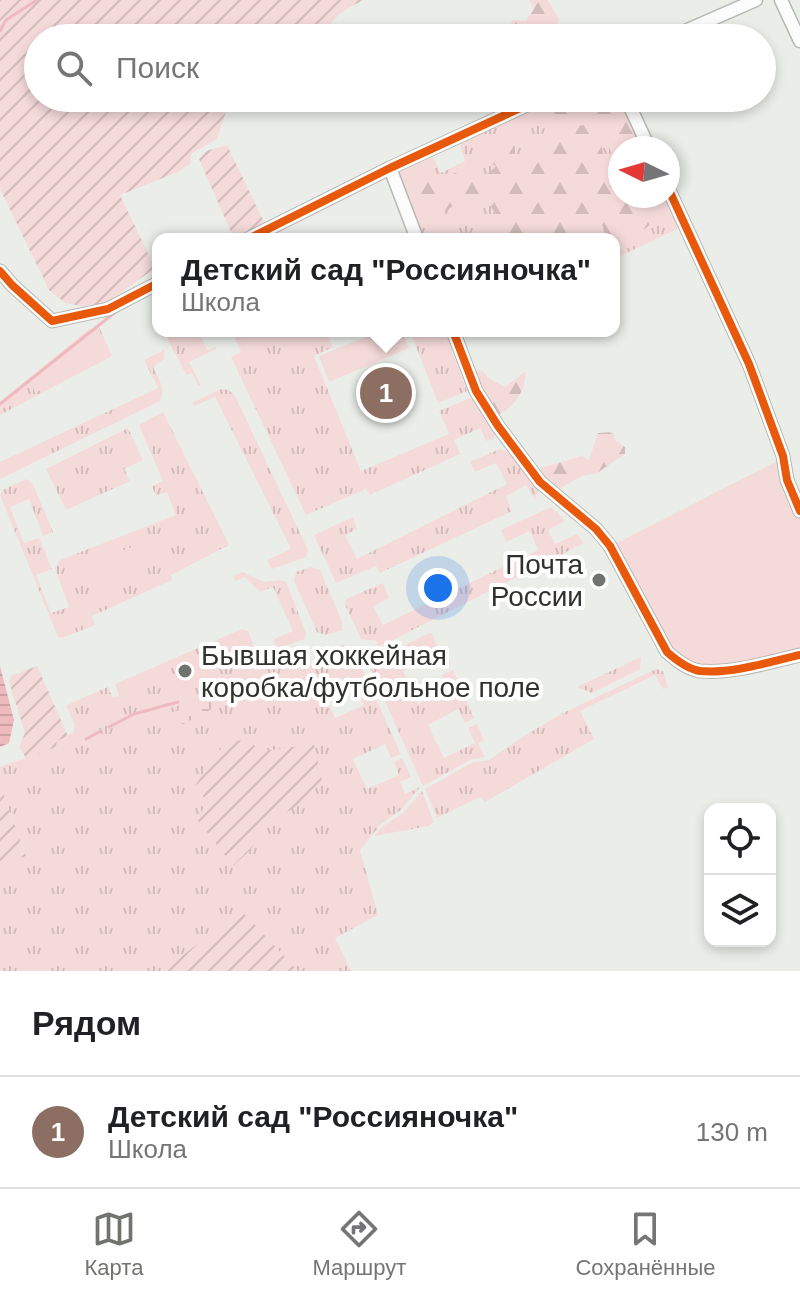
<!DOCTYPE html>
<html lang="ru">
<head>
<meta charset="utf-8">
<style>
	:root { --surface:#fff; --page:#f6f6f6; --text:#202124; --muted:#757577; --line:#e0e0e0; --accent:#71746e }
	body { margin:0; font-family:Arial,sans-serif; background:var(--page); color:var(--text) }
	.controls { position:absolute; right:24px; bottom:24px; display:grid; overflow:hidden; border-radius:16px; box-shadow:0 4px 12px #0003 }
	.controls button { width:72px; height:72px; display:grid; place-items:center; padding:0; border:0; border-bottom:2px solid var(--line); background:var(--surface); color:var(--text); font:40px sans-serif }
	.compass { position:absolute; left:608px; top:136px; width:72px; height:72px; border-radius:50%; background:var(--surface); box-shadow:0 4px 12px #0003; rotate:275deg }
	.you { position:absolute; left:438px; top:588px; width:28px; height:28px; margin:-20px; border:6px solid #fff; border-radius:50%; background:#1a73e8; box-shadow:0 0 0 12px #1a73e833 }
	.badge { display:grid; place-items:center; width:52px; height:52px; border-radius:50%; background:var(--accent); color:#fff; font-size:26px; font-weight:700 }
	.pin { position:absolute; translate:-50% -50%; border:4px solid #fff; box-shadow:0 2px 8px #0006 }
	.popup { position:absolute; left:152px; top:233px; width:468px; height:104px; box-sizing:border-box; display:grid; place-content:center; border-radius:16px; background:var(--surface); filter:drop-shadow(0 2px 6px #0005); font-size:26px; white-space:nowrap; color:var(--muted) }
	.popup b { font-size:30px; color:var(--text) }
	.popup::after { content:''; position:absolute; left:50%; top:100%; margin-left:-16px; border:16px solid transparent; border-top-color:var(--surface) }
	.list { margin:0; padding:0; list-style:none }
	h2 { display:flex; justify-content:space-between; align-items:center; height:104px; margin:0; padding:0 32px; font-size:34px }
	h2 small { font-size:26px; font-weight:400; color:var(--muted) }
	.list li { display:grid; grid-template-columns:52px 1fr auto; gap:24px; align-items:center; box-sizing:border-box; height:112px; padding:0 32px; border-top:2px solid var(--line) }
	.list b { display:block; font-size:30px; white-space:nowrap }
	.list p { margin:0; font-size:26px; white-space:nowrap; color:var(--muted) }
	.list em { font-size:26px; font-style:normal; color:var(--muted) }
	.icon { flex:none; width:44px; height:44px; fill:none; stroke:currentColor; stroke-width:2; stroke-linecap:round; stroke-linejoin:round }
	.map { position:relative; flex:none; width:800px; height:971px; overflow:hidden }
	.search { position:absolute; background:var(--surface); box-shadow:0 4px 12px #0003; left:24px; right:24px; top:24px; height:88px; display:flex; align-items:center; gap:20px; box-sizing:border-box; padding:0 28px; border-radius:44px; color:var(--muted); font-size:30px }
	.sheet { height:216px; background:var(--surface) }
	nav { display:flex; justify-content:space-around; align-items:center; box-sizing:border-box; height:112px; border-top:2px solid var(--line); background:var(--surface); font-size:22px; color:var(--muted) }
	nav a { display:grid; justify-items:center; gap:4px }
	nav .on { color:var(--accent) }
	.map>svg:first-child { display:block }
	.grass { fill:url(#grass-tufts) }
	.forest { fill:url(#forest-firs) }
	.wetland { fill:url(#wetland-marsh) }
	.park { fill:#f5dada }
	.garden { fill:url(#garden-furrows) }
	.water { fill:url(#water-rules) }
	.lines { fill:none; stroke-linecap:round; stroke-linejoin:round }
	.stream { stroke:#efbabe; stroke-width:3 }
	.minor-casing { stroke:#b6b9b4; stroke-width:15 }
	.minor { stroke:#fcfcfc; stroke-width:12 }
	.cycleway-casing { stroke:#fff; stroke-width:13 }
	.cycleway { stroke:#e8590c; stroke-width:8 }
	.poi-dot { fill:#71746e; stroke:#fff; stroke-width:3 }
	.labels { text-anchor:middle; stroke-width:8; stroke-linejoin:round; paint-order:stroke }
	.poi-label { font-size:28px; fill:#2f322d; stroke:#fff; text-anchor:end }
</style>
</head>
<body>
<div class="map">
<svg width="800" height="971" viewBox="0 0 800 971">
	<defs>
		<pattern id="grass-tufts" width="24" height="20" patternUnits="userSpaceOnUse" patternTransform="scale(2)"><rect width="24" height="20" fill="#f5dada"/><path d="M3 7l-1-3M5 7V3M7 7l1-3M15 17l-1-3M17 17v-4M19 17l1-3" fill="none" stroke="#d2bcbb"/></pattern>
		<pattern id="forest-firs" width="22" height="20" patternUnits="userSpaceOnUse" patternTransform="scale(2)"><rect width="22" height="20" fill="#f5dada"/><path d="M5 1l3.5 6h-7zM16 11l3.5 6h-7z" fill="#d2bcbb"/></pattern>
		<pattern id="wetland-marsh" width="20" height="14" patternUnits="userSpaceOnUse" patternTransform="scale(2)"><rect width="20" height="14" fill="#f5dada"/><path d="M1 5h8M5 5V1M11 12h8M15 12V8" fill="none" stroke="#d2bcbb"/></pattern>
		<pattern id="garden-furrows" width="10" height="10" patternUnits="userSpaceOnUse" patternTransform="scale(2)"><rect width="10" height="10" fill="#f5dada"/><path d="M-1 1l2-2M0 10L10 0M9 11l2-2" fill="none" stroke="#d2bcbb"/></pattern>
		<pattern id="water-rules" width="6" height="5" patternUnits="userSpaceOnUse" patternTransform="scale(2)"><rect width="6" height="5" fill="#efbabe"/><path d="M0 2.5h6" fill="none" stroke="#cda0a4"/></pattern>
	</defs>
	<rect width="100%" height="100%" fill="#ebeee8"/>
	<g class="grass">
		<path d="M555,98H627L620,148V196H668L686,225L614,259V239H420L399,185V172L433,157L441,173L465,161L460,144Z"/>
		<path d="M99,327L112,356L0,415V402L89,329Z"/>
		<path d="M164,331H198L207,350L216,347V349L189,362L201,385L198,386L192,373L186,375Z"/>
		<path d="M232,331H326L333,347L314,356L361,471L449,434L439,411L473,397L496,432L493,439L486,441L480,428L454,440L460,454L370,495L366,489L306,515L231,357L241,352Z"/>
		<path d="M410,331H445L467,391L438,403Z"/>
		<path d="M164,350V359L153,367C159,380 166,388 160,401L0,479V462L158,388L144,360Z"/>
		<path d="M221,389L229,390L235,396L308,550L306,557L272,569L267,560L291,549L215,397L194,406L192,403Z"/>
		<path d="M163,412L229,545L171,575L172,580L92,616L95,625L62,638L58,637L0,495L3,490L26,479L33,484L53,532L43,536L29,499L10,507L24,543L39,538L52,569L36,575L51,613L69,607L55,568L60,560L176,515L167,492L156,496L152,486L163,481L139,425Z"/>
		<path d="M128,428L143,460L124,469L130,481L66,510L46,469Z"/>
		<path d="M500,449L508,451L538,489L535,500L526,485L506,496L512,511L380,573L376,566L336,583L314,535L353,517L357,529L345,535L357,559L507,484L496,463L475,472L470,462Z"/>
		<path d="M551,507L565,521L548,530L555,544L577,534L584,543L377,648V641L361,639L345,605L346,599L383,583L389,598L373,606L383,625L538,550L530,531L506,542L501,530Z"/>
		<path d="M311,567L320,570L342,621V630L326,635L317,632L294,581L296,572Z"/>
		<path d="M242,572L264,582L279,580L286,582L306,633L305,639L276,649L274,639L293,631L273,587L260,592L245,577L235,581L234,576Z"/>
		<path d="M242,629L248,631L260,663L301,651L308,666L332,658L329,649L344,644L352,663L360,664L368,682L356,688L349,676L322,689L335,718L364,705L359,694L371,688L401,754L391,758L385,744L353,759L367,789L399,775L394,762L402,758L411,777L400,782L405,794L420,787L401,810L381,824L360,850L378,915L335,938L351,971H0V865L26,855L0,785V767L56,747V741L74,732V723L66,706L71,703L108,687L113,698L119,696L115,684Z"/>
		<path d="M431,632L438,647L444,645L451,664L440,670L433,656L403,671L418,704L449,690L442,675L453,670L474,718L465,723L458,709L428,725L444,758L475,743L468,728L477,724L484,740L478,743L485,757L472,759L423,786L368,664Z"/>
		<path d="M641,657L640,669L592,693L577,687Z"/>
		<path d="M656,669L663,671L668,687L663,689L655,675L580,711L594,739L485,802L480,797L437,818L425,789L473,762L489,760L524,736L563,713Z"/>
		<path d="M422,791L434,822L429,826L374,836L383,826L403,813Z"/>
	</g>
	<g class="forest">
		<path d="M529,0H548L559,19L555,34L545,38H508L512,20L525,21L534,9Z"/>
		<path d="M564,98H618L644,148H620V164L613,159C601,118 601,114 555,114L551,106Z"/>
		<path d="M588,124L599,129L604,160L613,165L616,176L606,177L610,187L620,196H653L659,201V214C643,234 632,241 607,235L600,221L585,218V239H513L485,198L461,199L434,221L416,222L407,197L410,184L431,182L438,195L452,189L454,173C473,175 481,184 496,166L486,161L479,150C490,139 501,134 514,145L511,164L514,171L530,163L545,134Z"/>
		<path d="M471,368L483,371L488,378L505,387L526,371C525,389 517,405 500,414L492,410Z"/>
		<path d="M613,432L615,440L625,447V454L597,473L582,476L557,490L551,480L544,479L540,468L582,456L589,460L598,433Z"/>
	</g>
	<path class="wetland" d="M267,679L174,729L168,714L235,685Z"/>
	<g class="park">
		<path d="M380,331H402L409,348L329,382L319,356Z"/>
		<path d="M91,334L102,358L35,393L30,381Z"/>
		<path d="M783,458L800,515V654L698,669L668,651L611,546Z"/>
		<path d="M138,544L148,570L105,589L94,563Z"/>
	</g>
	<g class="garden">
		<path d="M0,0H364C343,9 332,18 322,38H38V98H243L228,105L217,139L191,154L190,164L178,172L120,195L155,268L106,303L83,306L65,303L49,290L0,189Z"/>
		<path d="M227,145L265,224L238,239H234L199,159L206,151Z"/>
		<path d="M37,666L68,736L57,741L56,747L26,758L19,747L25,733L9,682L11,676Z"/>
		<path d="M250,737L257,752L314,744L322,781L297,806L268,823L251,849L233,866L197,819L207,803L196,784L223,746Z"/>
		<path d="M0,785L26,856L0,865Z"/>
		<path d="M241,910L298,971H165L168,967Z"/>
	</g>
	<path class="water" d="M0,666L14,720L9,743L0,747Z"/>
	<g class="lines">
		<g class="stream">
			<path d="M0,31L6,20L37,0"/>
			<path d="M0,404L118,310"/>
			<path d="M109,727L134,714L178,702"/>
			<path d="M86,739L99,732"/>
		</g>
		<g class="minor-casing">
			<g id="minor">
				<path d="M781,0L800,41"/>
				<path d="M669,38L756,0"/>
				<path d="M626,98L649,148"/>
				<path d="M390,168L417,239"/>
				<path d="M668,188L749,364L783,456L787,480L800,511"/>
				<path d="M248,239L390,168L542,98"/>
				<path d="M0,271L12,285L52,321L108,309L158,283"/>
				<path d="M453,331L476,391L498,426L540,482L596,529L610,546L667,652C676,660 687,669 700,671C732,674 769,662 800,655"/>
			</g>
		</g>
		<use href="#minor" class="minor"/>
		<g class="cycleway-casing">
			<g id="cycleway">
				<path d="M668,188L749,364L783,456L787,480L800,511"/>
				<path d="M248,239L390,168L542,98"/>
				<path d="M0,271L12,285L52,321L108,309L158,283"/>
				<path d="M453,331L476,391L498,426L540,482L596,529L610,546L667,652C676,660 687,669 700,671C732,674 769,662 800,655"/>
			</g>
		</g>
		<use href="#cycleway" class="cycleway"/>
	</g>
	<g class="poi-dot">
		<circle cx="599" cy="580" r="8"/>
		<circle cx="185" cy="671" r="8"/>
	</g>
	<g class="labels">
		<g class="poi-label">
			<text x="583" y="574">Почта<tspan x="583" dy="32">России</tspan></text>
			<text x="201" y="665" text-anchor="start">Бывшая хоккейная<tspan x="201" dy="32">коробка/футбольное поле</tspan></text>
		</g>
	</g>
</svg>
<div class="controls">
<button><svg class="icon" aria-label="locate" viewBox="0 0 24 24"><circle cx="12" cy="12" r="6"/><path d="M12 2v4M12 18v4M2 12h4M18 12h4"/></svg></button>
<button><svg class="icon" aria-label="layers" viewBox="0 0 24 24"><path d="M12 4l9 5-9 5-9-5zM3 14l9 5 9-5"/></svg></button>
</div>
<svg class="compass" viewBox="-18 -18 36 36"><path d="M0-13l5 13h-10z" fill="#e53935"/><path d="M0 13l5-13h-10z" fill="#757577"/></svg>
<div class="you"></div>
<div class="pin badge" style="left:386px;top:393px;background:#8d6e63">1</div>
<div class="popup"><b>Детский сад &quot;Россияночка&quot;</b>Школа</div>
<div class="search"><svg class="icon" aria-label="search" viewBox="0 0 24 24"><circle cx="10" cy="10" r="6"/><path d="M15 15l6 6"/></svg>Поиск</div>
</div>
<section class="sheet">
<h2>Рядом<small></small></h2>
<ul class="list">
<li><span class="badge" style="background:#8d6e63">1</span><div><b>Детский сад &quot;Россияночка&quot;</b><p>Школа</p></div><em>130 m</em></li>
</ul>
</section>
<nav>
<a class="on"><svg class="icon" aria-label="map" viewBox="0 0 24 24"><path d="M3 6l6-2 6 2 6-2v14l-6 2-6-2-6 2zM9 4v14M15 6v14"/></svg>Карта</a>
<a><svg class="icon" aria-label="directions" viewBox="0 0 24 24"><path d="M12 3l9 9-9 9-9-9zM9 14v-3h6M13 9l2 2-2 2"/></svg>Маршрут</a>
<a><svg class="icon" aria-label="saved" viewBox="0 0 24 24"><path d="M7 4h10v16l-5-4-5 4z"/></svg>Сохранённые</a>
</nav>
</body>
</html>
